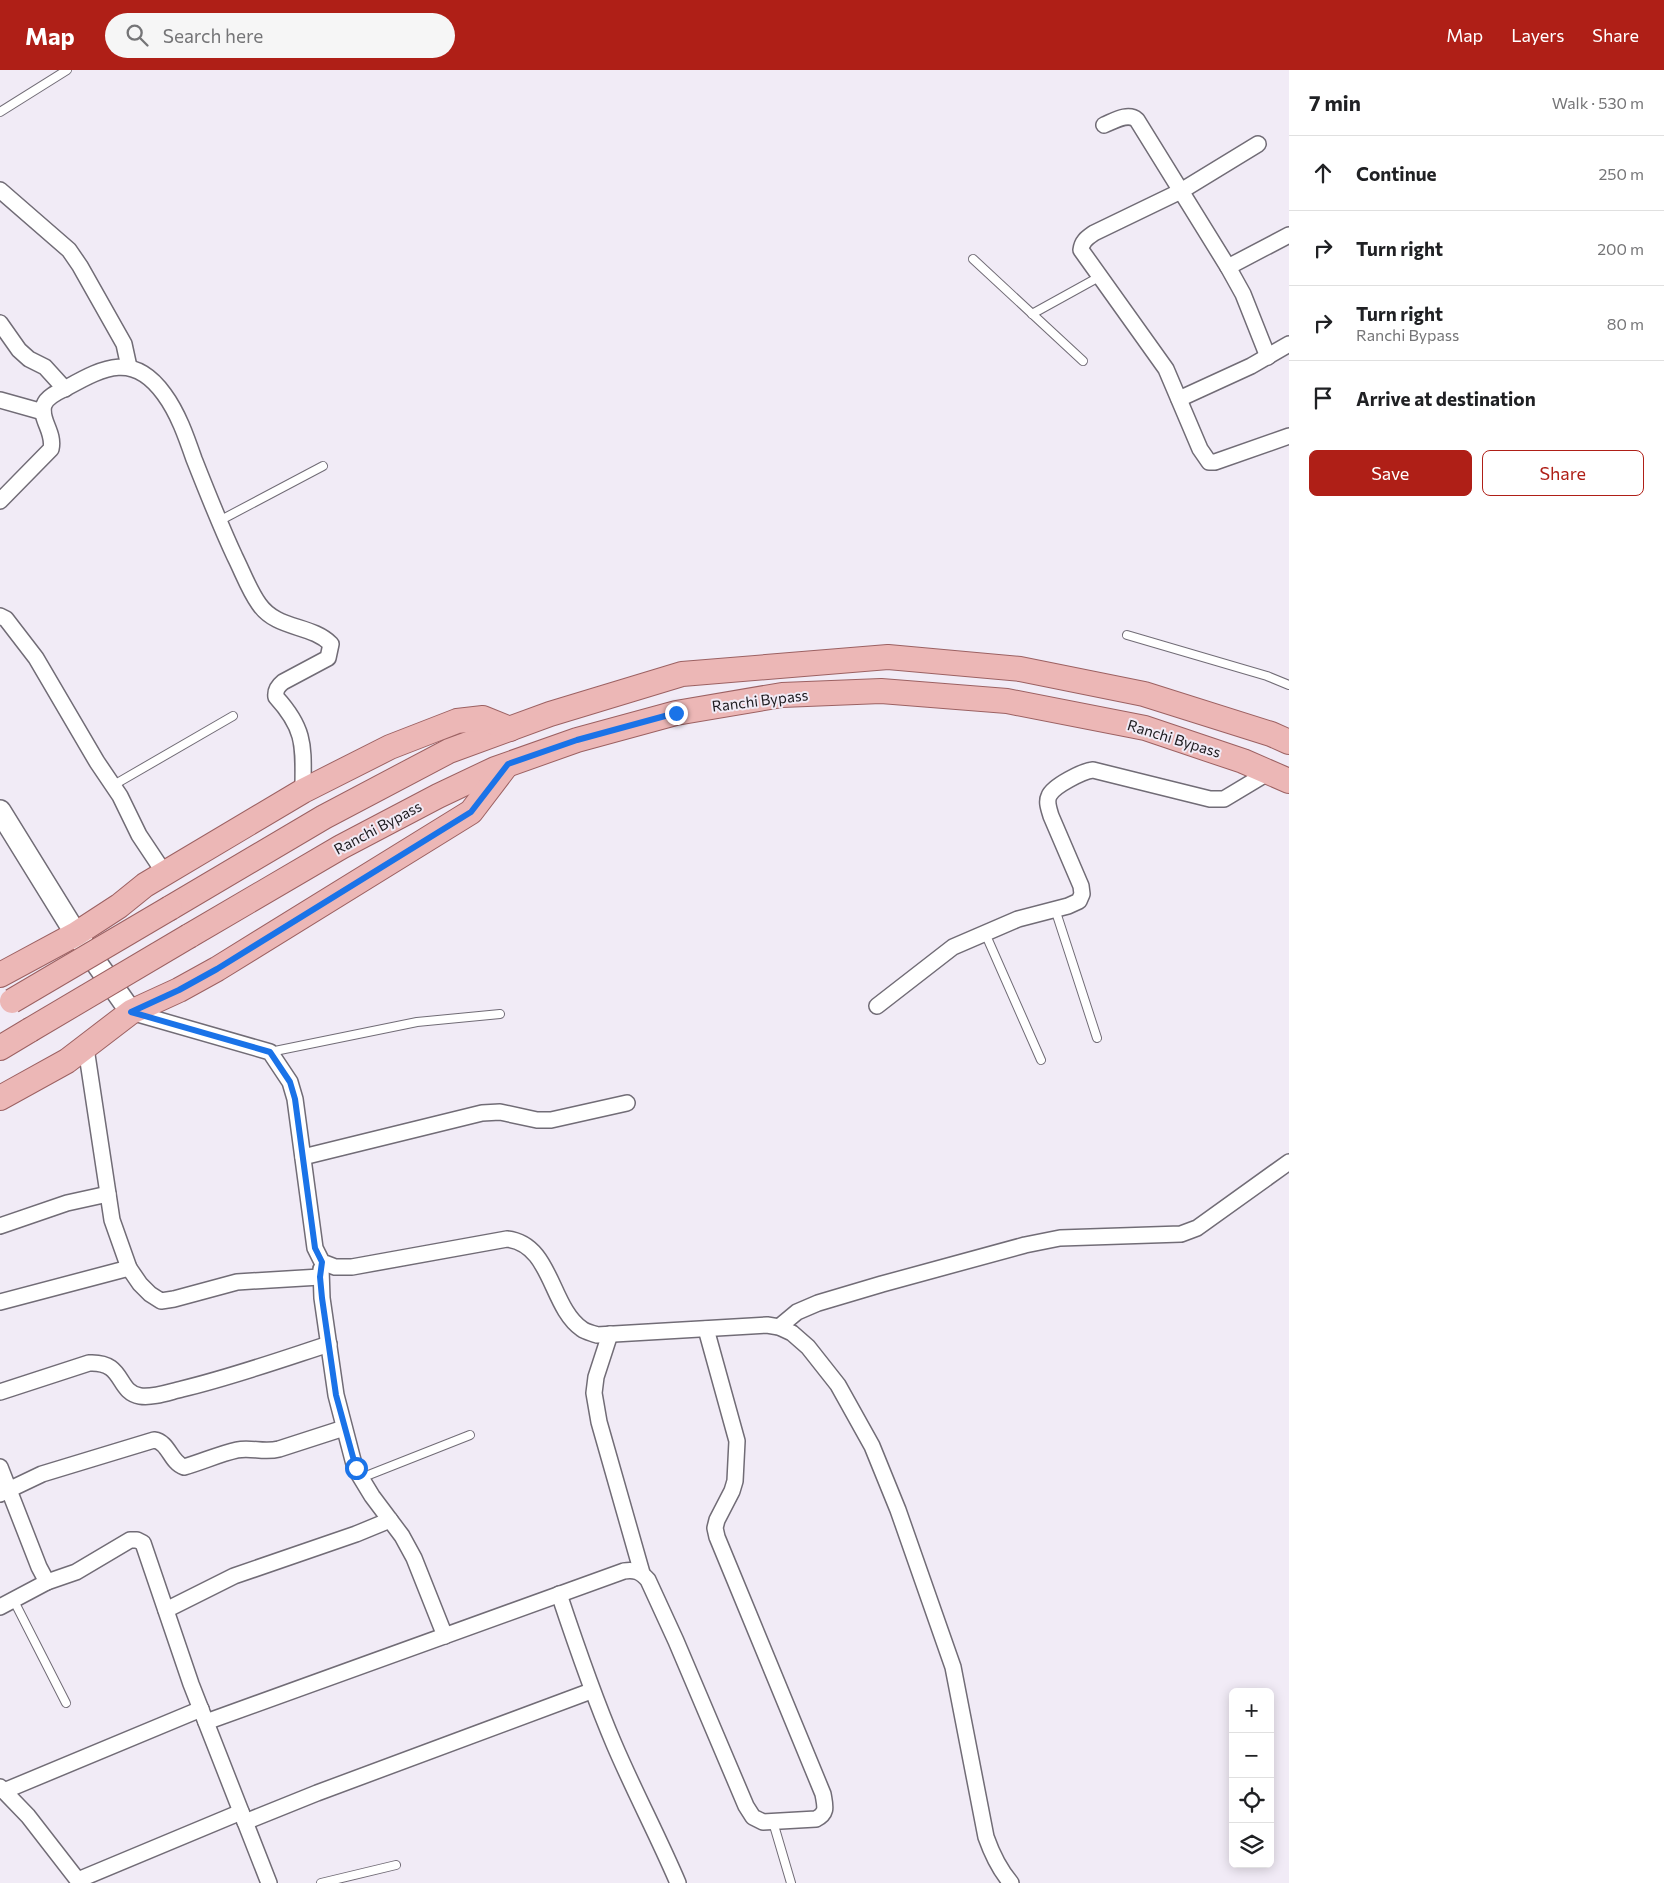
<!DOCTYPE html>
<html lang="en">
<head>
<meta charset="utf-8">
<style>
	:root { --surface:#fff; --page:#f6f6f6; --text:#202124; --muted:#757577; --line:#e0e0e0; --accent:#af1f17 }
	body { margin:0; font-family:Commissioner,sans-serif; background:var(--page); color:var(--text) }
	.controls { position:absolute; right:15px; bottom:15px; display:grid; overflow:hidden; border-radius:8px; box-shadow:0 2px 12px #0003 }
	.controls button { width:45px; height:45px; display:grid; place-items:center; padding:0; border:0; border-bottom:1px solid var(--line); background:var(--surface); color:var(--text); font:25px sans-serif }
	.stop { position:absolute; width:15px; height:15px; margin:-11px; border:4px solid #1a73e8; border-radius:50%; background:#fff }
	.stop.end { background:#1a73e8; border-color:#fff; box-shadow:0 1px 5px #0008 }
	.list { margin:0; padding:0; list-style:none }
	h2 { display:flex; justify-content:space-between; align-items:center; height:65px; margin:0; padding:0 20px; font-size:21px }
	h2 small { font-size:16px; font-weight:400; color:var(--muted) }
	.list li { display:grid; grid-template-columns:32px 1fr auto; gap:15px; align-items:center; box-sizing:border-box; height:75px; padding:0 20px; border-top:1px solid var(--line) }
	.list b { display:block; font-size:19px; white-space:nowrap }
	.list p { margin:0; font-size:16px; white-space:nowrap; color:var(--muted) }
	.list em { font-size:16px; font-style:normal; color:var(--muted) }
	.actions { display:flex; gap:10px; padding:15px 20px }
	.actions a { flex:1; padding:11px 0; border:1px solid var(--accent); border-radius:8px; text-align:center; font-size:18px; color:var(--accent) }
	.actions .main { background:var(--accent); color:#fff }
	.icon { flex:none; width:28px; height:28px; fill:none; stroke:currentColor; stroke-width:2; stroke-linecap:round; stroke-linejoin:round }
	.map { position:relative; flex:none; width:1289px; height:1813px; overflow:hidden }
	header { display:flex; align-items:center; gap:30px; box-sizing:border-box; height:70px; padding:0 25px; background:var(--accent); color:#fff }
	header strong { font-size:24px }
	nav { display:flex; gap:28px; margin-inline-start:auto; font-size:18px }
	.search { width:350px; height:45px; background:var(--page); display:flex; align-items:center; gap:12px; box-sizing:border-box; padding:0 18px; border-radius:28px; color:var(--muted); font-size:19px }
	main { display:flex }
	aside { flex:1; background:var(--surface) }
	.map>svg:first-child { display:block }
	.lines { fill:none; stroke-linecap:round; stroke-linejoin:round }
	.lane-casing { stroke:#716c76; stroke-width:10 }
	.street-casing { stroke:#716c76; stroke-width:18 }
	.secondary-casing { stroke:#716c76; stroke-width:24 }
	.primary-casing { stroke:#9c6162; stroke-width:26 }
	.lane { stroke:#fff; stroke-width:8 }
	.street { stroke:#fff; stroke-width:15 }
	.secondary { stroke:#fff; stroke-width:21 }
	.primary { stroke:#ecb7b6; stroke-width:24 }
	.primary-bridge-casing { stroke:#9c6162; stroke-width:26; stroke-linecap:butt }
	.primary-bridge { stroke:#ecb7b6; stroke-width:24 }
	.route { stroke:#1a73e8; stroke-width:6 }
	.labels { text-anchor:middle; stroke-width:4; stroke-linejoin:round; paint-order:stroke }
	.street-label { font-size:15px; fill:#1d1b1f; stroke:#f1ebf6 }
</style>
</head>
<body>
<header>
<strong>Map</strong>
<div class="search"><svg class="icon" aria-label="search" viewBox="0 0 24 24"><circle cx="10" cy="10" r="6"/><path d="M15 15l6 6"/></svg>Search here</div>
<nav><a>Map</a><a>Layers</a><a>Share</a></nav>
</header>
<main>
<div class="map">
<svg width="1289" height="1813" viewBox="0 0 1289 1813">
	<rect width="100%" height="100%" fill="#f1ebf6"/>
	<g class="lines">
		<g class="lane-casing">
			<g id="lane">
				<path d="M0,42L67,0"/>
				<path d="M973,189L1083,291"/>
				<path d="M1032,244L1099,207"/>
				<path d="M219,451L323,396"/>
				<path d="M1127,565L1267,606L1289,615"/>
				<path d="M112,716L233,646"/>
				<path d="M1055,839L1097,968"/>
				<path d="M985,863L1041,990"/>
				<path d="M270,982L417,952L500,944"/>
				<path d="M361,1408L470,1365"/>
				<path d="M13,1529L66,1633"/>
				<path d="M773,1752L791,1813"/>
				<path d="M321,1813L396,1795"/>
			</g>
		</g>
		<g class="street-casing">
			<g id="street">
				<path d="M1104,55C1114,51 1128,42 1137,50L1228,197L1243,224L1268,287"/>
				<path d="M1258,74L1181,121L1094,163C1087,168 1082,171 1081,180L1166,299L1200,379L1209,392H1215L1289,366"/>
				<path d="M0,120L69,180L80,196L124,274L129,297"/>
				<path d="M1228,197L1289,165"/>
				<path d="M0,253L19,280L29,289L45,297L65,319"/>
				<path d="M1179,329L1251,296L1289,274"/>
				<path d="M0,330L43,342"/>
				<path d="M0,431L51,379C55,362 39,349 44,335C47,326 60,321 68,317C104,297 134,282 164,324C178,343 186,366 194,389C207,422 220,455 235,487C243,503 249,520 259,534C277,560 311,554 331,574L328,588L283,612C278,616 275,620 276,627C307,661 303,678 303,721"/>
				<path d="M0,546L6,549L36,588L97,692L120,726L139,765L165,804"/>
				<path d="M877,936L953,877L1018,849L1068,836L1079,831L1082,824L1081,816L1051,746C1049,739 1046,732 1049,726C1053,716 1083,701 1093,700L1210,729H1224L1269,702"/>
				<path d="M131,942L270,982L290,1012L295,1029L315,1178L322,1192L335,1197H352L507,1169C552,1174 550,1237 582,1259C586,1262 592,1263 597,1265L767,1255L779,1257L792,1263L808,1277L838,1315L872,1376L898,1440L953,1597L986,1767C992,1784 999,1799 1011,1813"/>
				<path d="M86,978L112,1150L129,1198L140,1214L150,1224L161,1231L174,1229L237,1212L320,1207"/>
				<path d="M303,1087L482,1043L500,1042L537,1050H551L627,1033"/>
				<path d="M0,1156L67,1133L108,1124"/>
				<path d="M321,1199L322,1228L336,1325L355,1398L372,1426L402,1466L414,1488L445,1566"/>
				<path d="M0,1232L129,1198"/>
				<path d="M779,1257L797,1242L818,1233L882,1214L1025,1175L1060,1168L1181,1164L1197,1158L1289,1092"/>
				<path d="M610,1264L596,1307L594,1323L599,1352L642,1503"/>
				<path d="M0,1322L89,1293C125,1291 116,1322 140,1326C153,1328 169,1322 182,1319C232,1307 280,1290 329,1274"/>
				<path d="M0,1397L39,1497L47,1512"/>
				<path d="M0,1424L42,1404L154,1370C169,1372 170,1392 184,1397C202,1392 219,1384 237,1380C251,1377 264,1383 279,1379L344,1358"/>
				<path d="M559,1524C576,1575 593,1625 614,1674C634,1721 658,1766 678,1813"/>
				<path d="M0,1537L47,1512L76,1502L130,1470H137L143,1473L191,1614L269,1813"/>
				<path d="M166,1540L234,1506L356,1464L390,1450"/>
				<path d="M206,1652L624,1501C635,1499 641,1502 648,1510L676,1571L746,1736L753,1747L763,1752L816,1749C828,1743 825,1736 823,1724L717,1467L715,1458L717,1450L732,1421L735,1411L737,1371L706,1259"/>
				<path d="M0,1717L28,1746L80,1813"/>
				<path d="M4,1721L201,1639"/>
				<path d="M245,1752L317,1723L591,1621"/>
				<path d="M78,1810L241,1742"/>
			</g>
		</g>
		<g class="secondary-casing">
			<path id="secondary" d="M0,741L76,864L131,942"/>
		</g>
		<g class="primary-casing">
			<g id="primary">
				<path d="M170,838L324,747L449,681L550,644L682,604L888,587L1020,599L1144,624L1271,664L1289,672"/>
				<path d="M189,866L341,777L438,726L495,699L577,670L676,643L782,625L881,621L1007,631L1145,658L1243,691L1289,711"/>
				<path d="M0,905L76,864L119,836L145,815L303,721L390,677L457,651L483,648L510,659"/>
				<path d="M0,978L30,960"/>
				<path d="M0,1028L67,991L131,942L179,920L217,899L471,742L506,696"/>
			</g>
		</g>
		<use href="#lane" class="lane"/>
		<use href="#street" class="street"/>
		<use href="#secondary" class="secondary"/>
		<use href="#primary" class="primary"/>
		<g class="primary-bridge-casing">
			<g id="primary-bridge">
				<path d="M12,931L170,838"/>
				<path d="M30,960L189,866"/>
			</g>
		</g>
		<use href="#primary-bridge" class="primary-bridge"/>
	</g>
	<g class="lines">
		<path class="route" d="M356,1398L336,1325L322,1228L320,1207L322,1192L315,1178L295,1029L290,1012L270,982L131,942L179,920L217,899L471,742L508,694L577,670L676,643"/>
	</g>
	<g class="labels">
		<g class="street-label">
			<text transform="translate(760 631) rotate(-7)" y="5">Ranchi Bypass</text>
			<text transform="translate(1174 669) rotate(17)" y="5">Ranchi Bypass</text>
			<text transform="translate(378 758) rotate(-28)" y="5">Ranchi Bypass</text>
		</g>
	</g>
</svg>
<div class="controls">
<button>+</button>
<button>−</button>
<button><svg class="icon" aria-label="locate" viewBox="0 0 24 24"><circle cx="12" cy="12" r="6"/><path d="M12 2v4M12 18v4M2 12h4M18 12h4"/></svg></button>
<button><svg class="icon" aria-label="layers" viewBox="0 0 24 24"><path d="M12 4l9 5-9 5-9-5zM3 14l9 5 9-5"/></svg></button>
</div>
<div class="stop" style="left:356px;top:1398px"></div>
<div class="stop end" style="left:676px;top:643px"></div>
</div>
<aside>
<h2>7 min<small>Walk · 530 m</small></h2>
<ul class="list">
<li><svg class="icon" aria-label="ahead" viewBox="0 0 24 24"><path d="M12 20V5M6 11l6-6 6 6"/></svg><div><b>Continue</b></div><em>250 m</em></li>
<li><svg class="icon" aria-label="right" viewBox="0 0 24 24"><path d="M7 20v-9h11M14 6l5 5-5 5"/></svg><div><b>Turn right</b></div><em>200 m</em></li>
<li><svg class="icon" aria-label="right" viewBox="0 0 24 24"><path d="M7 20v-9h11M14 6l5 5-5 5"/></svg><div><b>Turn right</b><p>Ranchi Bypass</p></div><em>80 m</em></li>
<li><svg class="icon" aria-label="arrive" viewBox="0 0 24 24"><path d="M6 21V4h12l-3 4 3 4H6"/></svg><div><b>Arrive at destination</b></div></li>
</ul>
<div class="actions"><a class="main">Save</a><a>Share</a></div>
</aside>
</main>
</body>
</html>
